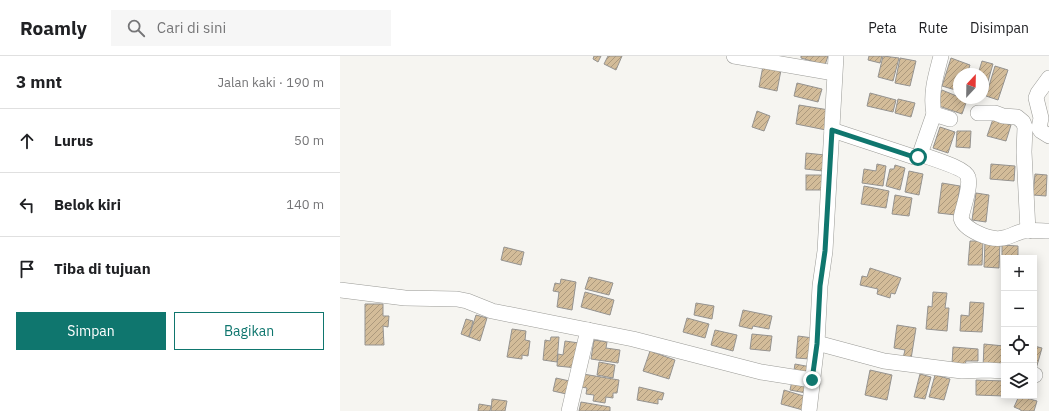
<!DOCTYPE html>
<html lang="id">
<head>
<meta charset="utf-8">
<style>
	:root { --surface:#fff; --page:#f6f6f6; --text:#202124; --muted:#757577; --line:#e0e0e0; --accent:#0f766e }
	body { margin:0; font-family:"IBM Plex Sans",sans-serif; background:var(--page); color:var(--text) }
	.controls { position:absolute; right:12px; bottom:12px; display:grid; overflow:hidden; border-radius:0px; box-shadow:0 2px 10px #0003 }
	.controls button { width:36px; height:36px; display:grid; place-items:center; padding:0; border:0; border-bottom:1px solid var(--line); background:var(--surface); color:var(--text); font:20px sans-serif }
	.compass { position:absolute; left:613px; top:12px; width:36px; height:36px; border-radius:50%; background:var(--surface); box-shadow:0 2px 10px #0003; rotate:22deg }
	.stop { position:absolute; width:12px; height:12px; margin:-9px; border:3px solid #0f766e; border-radius:50%; background:#fff }
	.stop.end { background:#0f766e; border-color:#fff; box-shadow:0 1px 4px #0008 }
	.list { margin:0; padding:0; list-style:none }
	h2 { display:flex; justify-content:space-between; align-items:center; height:52px; margin:0; padding:0 16px; font-size:17px }
	h2 small { font-size:13px; font-weight:400; color:var(--muted) }
	.list li { display:grid; grid-template-columns:26px 1fr auto; gap:12px; align-items:center; box-sizing:border-box; height:64px; padding:0 16px; border-top:1px solid var(--line) }
	.list b { display:block; font-size:15px; white-space:nowrap }
	.list em { font-size:13px; font-style:normal; color:var(--muted) }
	.actions { display:flex; gap:8px; padding:12px 16px }
	.actions a { flex:1; padding:9px 0; border:1px solid var(--accent); border-radius:0px; text-align:center; font-size:14px; color:var(--accent) }
	.actions .main { background:var(--accent); color:#fff }
	.icon { flex:none; width:22px; height:22px; fill:none; stroke:currentColor; stroke-width:2; stroke-linecap:round; stroke-linejoin:round }
	.map { position:relative; flex:none; width:709px; height:355px; overflow:hidden }
	header { display:flex; align-items:center; gap:24px; box-sizing:border-box; height:56px; padding:0 20px; background:var(--surface); border-bottom:1px solid var(--line) }
	header strong { font-size:19px }
	nav { display:flex; gap:22px; margin-inline-start:auto; font-size:14px }
	.search { width:280px; height:36px; background:var(--page); display:flex; align-items:center; gap:10px; box-sizing:border-box; padding:0 14px; border-radius:0px; color:var(--muted); font-size:15px }
	main { display:flex }
	aside { flex:1; background:var(--surface) }
	.map>svg:first-child { display:block }
	.building { fill:url(#building-hatch); stroke:#959390 }
	.lines { fill:none; stroke-linecap:round; stroke-linejoin:round }
	.minor-casing { stroke:#9b9b97; stroke-width:16 }
	.minor { stroke:#fff; stroke-width:15 }
	.route { stroke:#0f766e; stroke-width:5 }
</style>
</head>
<body>
<header>
<strong>Roamly</strong>
<div class="search"><svg class="icon" aria-label="search" viewBox="0 0 24 24"><circle cx="10" cy="10" r="6"/><path d="M15 15l6 6"/></svg>Cari di sini</div>
<nav><a>Peta</a><a>Rute</a><a>Disimpan</a></nav>
</header>
<main>
<aside>
<h2>3 mnt<small>Jalan kaki · 190 m</small></h2>
<ul class="list">
<li><svg class="icon" aria-label="ahead" viewBox="0 0 24 24"><path d="M12 20V5M6 11l6-6 6 6"/></svg><div><b>Lurus</b></div><em>50 m</em></li>
<li><svg class="icon" aria-label="left" viewBox="0 0 24 24"><path d="M17 20v-9H6M10 6l-5 5 5 5"/></svg><div><b>Belok kiri</b></div><em>140 m</em></li>
<li><svg class="icon" aria-label="arrive" viewBox="0 0 24 24"><path d="M6 21V4h12l-3 4 3 4H6"/></svg><div><b>Tiba di tujuan</b></div></li>
</ul>
<div class="actions"><a class="main">Simpan</a><a>Bagikan</a></div>
</aside>
<div class="map">
<svg width="709" height="355" viewBox="0 0 709 355">
	<defs>
		<pattern id="building-hatch" width="6" height="6" patternUnits="userSpaceOnUse"><rect width="6" height="6" fill="#d3bc99"/><path d="M-1 1l2-2M0 6l6-6M5 7l2-2" fill="none" stroke="#ac997d"/></pattern>
	</defs>
	<rect width="100%" height="100%" fill="#f6f5f1"/>
	<g class="building">
		<path d="M254,0H261L258,6L253,3Z"/>
		<path d="M268,0H282L276,14L264,8Z"/>
		<path d="M461,0H488L485,9L461,2Z"/>
		<path d="M529,0H542L540,7L528,4Z"/>
		<path d="M543,0L559,2L553,25L538,21Z"/>
		<path d="M560,2L576,5L570,30L555,27Z"/>
		<path d="M611,2L630,9L627,18H619V35L602,30Z"/>
		<path d="M642,5L653,8L646,32L643,31V18H638Z"/>
		<path d="M423,10L441,14L437,35L419,31Z"/>
		<path d="M655,10L668,14L658,44L646,40Z"/>
		<path d="M457,27L482,33L478,46L454,40Z"/>
		<path d="M602,34L619,41V42L627,44L622,58L596,49Z"/>
		<path d="M530,37L556,44L553,56L527,50Z"/>
		<path d="M558,43L575,47L571,61L555,57Z"/>
		<path d="M459,49L489,54L486,74L456,68Z"/>
		<path d="M417,55L430,60L424,75L412,71Z"/>
		<path d="M653,63L671,69L666,85L647,80Z"/>
		<path d="M600,71L615,76L608,97L593,92Z"/>
		<path d="M617,75H631L630,92L616,91Z"/>
		<path d="M466,97L485,99L483,115L465,113Z"/>
		<path d="M537,108L546,110L543,130L522,127L524,113L536,115Z"/>
		<path d="M651,108L675,110L674,125L650,123Z"/>
		<path d="M555,109L565,112L560,134L546,130L550,113H554Z"/>
		<path d="M569,115L583,118L579,139L565,136Z"/>
		<path d="M695,118L707,119L706,140L693,139Z"/>
		<rect x="466" y="119" width="22" height="15"/>
		<path d="M602,127L620,130L616,159L598,157Z"/>
		<path d="M524,130L549,135L546,152L521,148Z"/>
		<path d="M636,137L649,139L646,166L632,164Z"/>
		<path d="M555,139L572,142L569,160L552,158Z"/>
		<path d="M630,185H643L642,209H628Z"/>
		<path d="M645,185L660,186L659,212L644,211Z"/>
		<path d="M662,189L678,190V202H664V218H662Z"/>
		<path d="M164,191L184,196L181,209L161,204Z"/>
		<path d="M530,212L561,222L555,238L551,237L550,242L537,238L538,233L520,229L522,220L527,221Z"/>
		<path d="M249,221L273,227L269,239L245,233Z"/>
		<path d="M221,223L236,226L232,254L217,251L219,236L213,235L215,227L220,228Z"/>
		<path d="M245,236L274,244L270,259L241,251Z"/>
		<path d="M593,236L607,237L605,252H609L607,275L586,273L588,250L592,251Z"/>
		<path d="M630,246L644,247L642,276L620,275L621,259L629,260Z"/>
		<path d="M356,247L374,250L372,263L354,259Z"/>
		<path d="M25,248H43V260H49L48,271L43,270L44,289H25Z"/>
		<path d="M403,254L432,260L429,273L413,270L412,273L399,270Z"/>
		<path d="M136,259L147,262L140,285L129,281Z"/>
		<path d="M347,262L369,268L365,282L343,276Z"/>
		<path d="M126,263L133,265L129,281L121,278Z"/>
		<path d="M557,269L576,272L571,303L563,302L565,294L554,292Z"/>
		<path d="M172,273L186,275L185,284L190,285L188,300L182,299V303L167,301Z"/>
		<path d="M375,274L397,279L393,295L371,289Z"/>
		<path d="M412,278L432,280L430,295L410,293Z"/>
		<path d="M458,280L473,282L470,303L456,302Z"/>
		<path d="M211,281H219L217,306L203,304L205,284L210,285Z"/>
		<path d="M254,284L267,286L266,292L280,294L278,307L251,303Z"/>
		<path d="M225,285L239,287L237,312L217,310L218,298L223,299Z"/>
		<path d="M644,288L664,290V314L643,312Z"/>
		<path d="M694,290L702,292L696,313L694,312Z"/>
		<path d="M613,291L638,293V305H626L625,309L612,308Z"/>
		<path d="M310,295L335,304L329,323L303,315Z"/>
		<path d="M259,306L275,309L273,322L257,319Z"/>
		<path d="M455,308L471,311L470,317L454,314Z"/>
		<path d="M530,314L552,319L547,344L525,339Z"/>
		<path d="M243,318L279,324L277,337H273V342L266,341L265,347L253,345L254,339L246,338L247,332L241,331Z"/>
		<path d="M580,318L591,321L585,343L574,341Z"/>
		<path d="M595,319L610,323L604,344L589,341Z"/>
		<path d="M216,322L234,326L231,339L213,335Z"/>
		<path d="M636,324L664,325V340L636,339Z"/>
		<path d="M452,325L468,328L466,337L450,334Z"/>
		<path d="M299,331L324,337L322,344L318,343V348L297,344Z"/>
		<path d="M444,334L467,341L463,354L441,348Z"/>
		<path d="M679,340L697,345L694,355H681V354L674,351Z"/>
		<path d="M152,343L167,345L165,355H151Z"/>
		<path d="M241,346L270,351V355H239Z"/>
		<path d="M139,348L151,350L150,355H138Z"/>
	</g>
	<g class="lines">
		<g class="minor-casing">
			<g id="minor">
				<path d="M394,0L494,17"/>
				<path d="M709,22L698,37L696,42L701,62L699,72L701,75L709,80"/>
				<path d="M638,57H655L663,60L677,61L683,66L685,71L684,96L688,175"/>
				<path d="M594,58C590,38 596,19 601,0"/>
				<path d="M492,74L574,101H578L580,98L594,58L610,63"/>
				<path d="M580,98C590,102 626,112 628,121C631,131 623,151 621,162C624,174 651,185 663,182C670,181 677,176 684,175C692,174 701,175 709,175"/>
				<path d="M0,234L65,242L117,243L127,245L152,255L293,283L421,316L472,324"/>
				<path d="M477,287L544,305L622,315L647,314L664,315"/>
				<path d="M694,319H695"/>
				<path d="M229,355L248,274"/>
				<path d="M469,355L477,287L480,230L485,195L496,0"/>
			</g>
		</g>
		<use href="#minor" class="minor"/>
	</g>
	<g class="lines">
		<path class="route" d="M472,324L477,288L480,230L485,195L492,74L574,101H578"/>
	</g>
</svg>
<div class="controls">
<button>+</button>
<button>−</button>
<button><svg class="icon" aria-label="locate" viewBox="0 0 24 24"><circle cx="12" cy="12" r="6"/><path d="M12 2v4M12 18v4M2 12h4M18 12h4"/></svg></button>
<button><svg class="icon" aria-label="layers" viewBox="0 0 24 24"><path d="M12 4l9 5-9 5-9-5zM3 14l9 5 9-5"/></svg></button>
</div>
<svg class="compass" viewBox="-18 -18 36 36"><path d="M0-13l5 13h-10z" fill="#e53935"/><path d="M0 13l5-13h-10z" fill="#757577"/></svg>
<div class="stop" style="left:578px;top:101px"></div>
<div class="stop end" style="left:472px;top:324px"></div>
</div>
</main>
</body>
</html>
